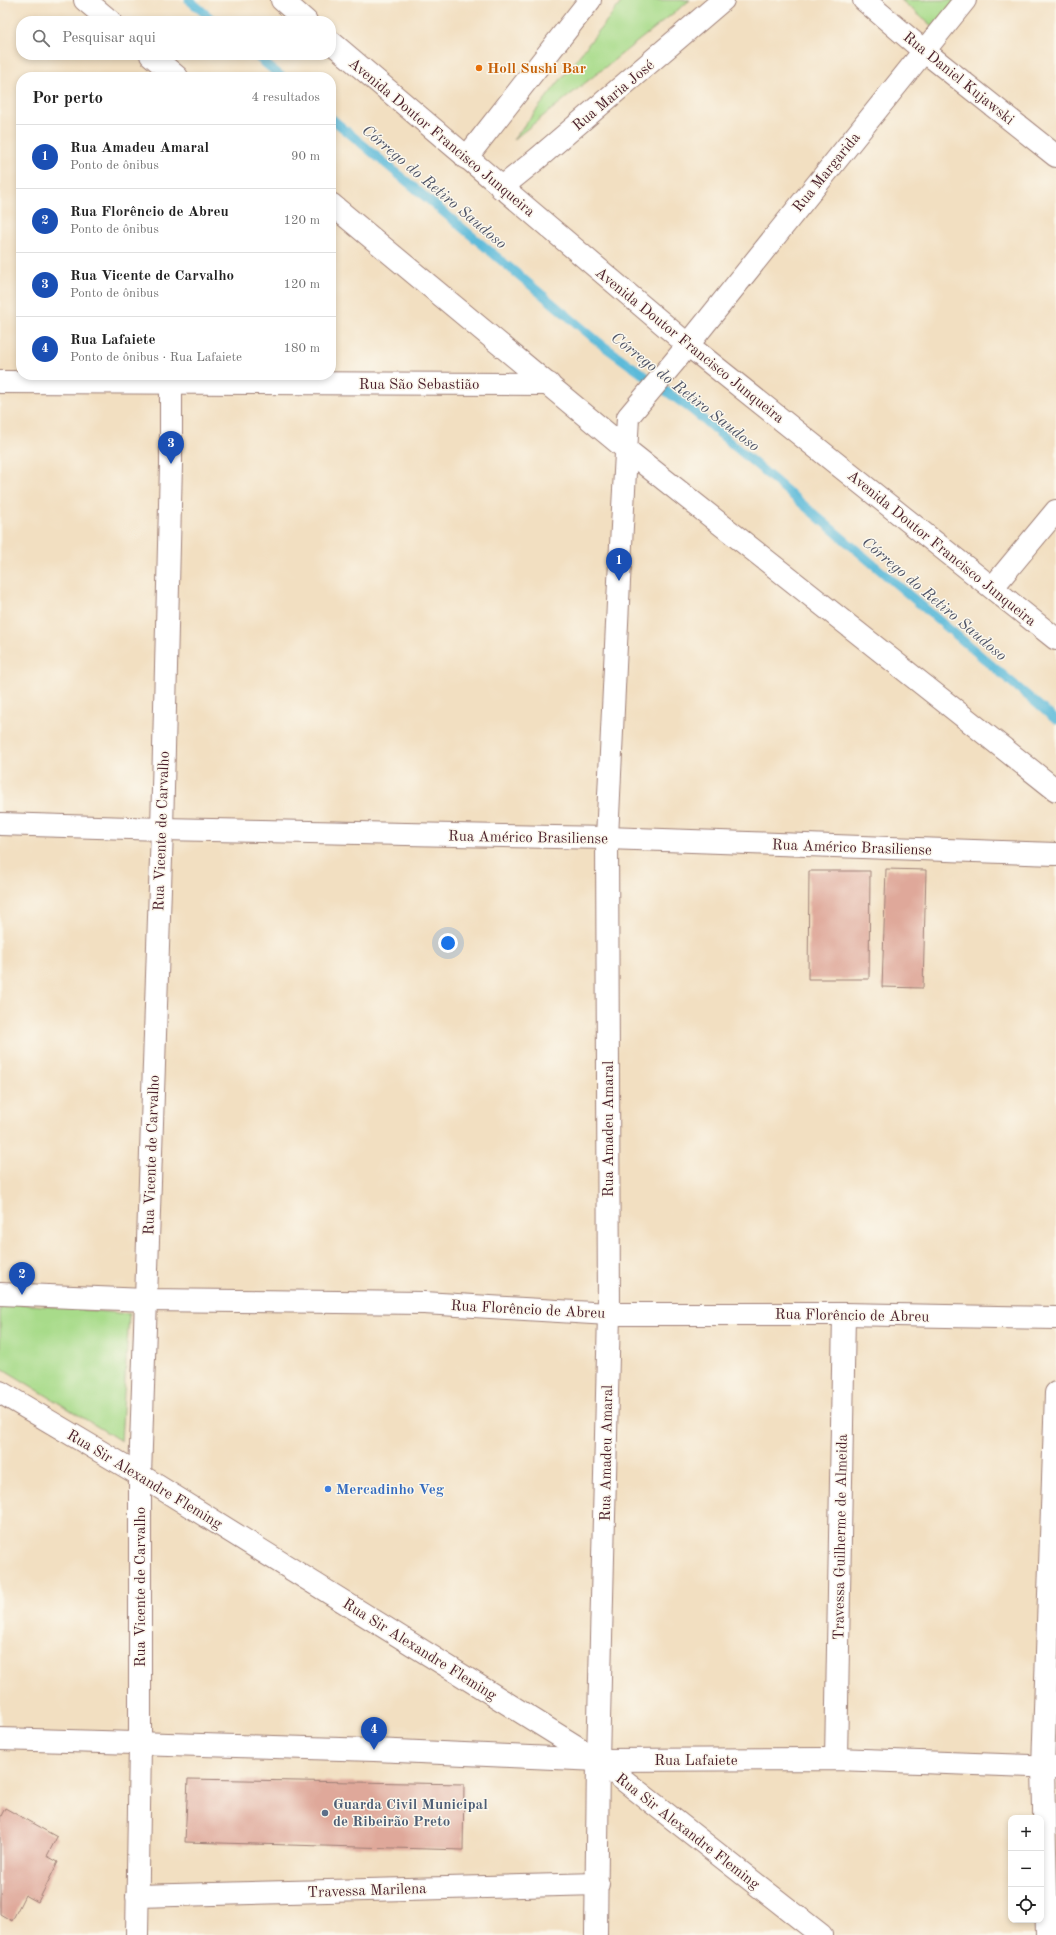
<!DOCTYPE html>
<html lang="pt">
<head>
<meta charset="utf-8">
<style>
	:root { --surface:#fff; --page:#f6f6f6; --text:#222; --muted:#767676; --line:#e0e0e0; --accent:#c8321e }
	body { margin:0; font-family:"Old Standard TT",serif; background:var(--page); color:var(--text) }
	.controls { position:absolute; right:12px; bottom:12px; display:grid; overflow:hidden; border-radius:8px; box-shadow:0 2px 6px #0003 }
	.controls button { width:36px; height:36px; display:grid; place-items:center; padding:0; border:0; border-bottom:1px solid var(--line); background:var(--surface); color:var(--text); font:20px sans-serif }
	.you { position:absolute; left:448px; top:943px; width:14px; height:14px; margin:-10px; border:3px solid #fff; border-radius:50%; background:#1a73e8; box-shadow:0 0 0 6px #1a73e833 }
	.badge { display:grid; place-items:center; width:26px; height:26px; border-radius:50%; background:var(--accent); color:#fff; font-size:13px; font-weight:700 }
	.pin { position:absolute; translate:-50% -33px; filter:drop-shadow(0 1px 2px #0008) }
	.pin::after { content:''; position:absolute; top:21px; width:14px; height:12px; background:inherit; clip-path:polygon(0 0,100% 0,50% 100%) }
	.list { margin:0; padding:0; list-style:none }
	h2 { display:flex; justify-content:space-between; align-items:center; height:52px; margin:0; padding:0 16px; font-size:17px }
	h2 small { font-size:13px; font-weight:400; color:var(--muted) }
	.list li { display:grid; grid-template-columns:26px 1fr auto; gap:12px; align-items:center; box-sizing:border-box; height:64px; padding:0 16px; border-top:1px solid var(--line) }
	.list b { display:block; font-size:15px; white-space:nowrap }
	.list p { margin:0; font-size:13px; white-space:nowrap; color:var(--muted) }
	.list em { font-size:13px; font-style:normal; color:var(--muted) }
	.icon { flex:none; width:22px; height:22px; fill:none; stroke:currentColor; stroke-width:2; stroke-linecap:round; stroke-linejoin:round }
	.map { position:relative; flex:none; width:1056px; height:1935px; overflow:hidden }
	.search { position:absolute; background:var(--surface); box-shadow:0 2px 6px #0003; left:16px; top:16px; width:320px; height:44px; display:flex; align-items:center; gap:10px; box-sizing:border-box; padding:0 14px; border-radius:16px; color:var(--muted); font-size:15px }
	.panel { position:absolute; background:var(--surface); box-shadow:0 2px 6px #0003; left:16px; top:72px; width:320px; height:308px; border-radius:16px }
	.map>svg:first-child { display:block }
	.green { fill:#a8db8a; stroke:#797d5a }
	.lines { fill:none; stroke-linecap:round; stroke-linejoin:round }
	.stream { stroke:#5bbad9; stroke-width:9 }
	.building { fill:#dfa89a }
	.street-casing { stroke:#9e7f76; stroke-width:24 }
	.secondary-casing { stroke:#9e7f76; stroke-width:24 }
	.primary-casing { stroke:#9e7f76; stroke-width:24 }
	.street { stroke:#fff; stroke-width:22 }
	.secondary { stroke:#fff; stroke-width:22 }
	.primary { stroke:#fff; stroke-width:22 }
	.food-dot { fill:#e8710a; stroke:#fbf7ec; stroke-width:1.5 }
	.shop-dot { fill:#3f7fe0; stroke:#fbf7ec; stroke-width:1.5 }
	.service-dot { fill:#5c6f8a; stroke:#fbf7ec; stroke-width:1.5 }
	.labels { text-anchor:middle; stroke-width:3; stroke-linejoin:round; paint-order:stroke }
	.food-label { font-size:15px; font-weight:bold; fill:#c56008; stroke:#fbf7ec; text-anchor:start }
	.street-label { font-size:15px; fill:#4a1f2b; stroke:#fbf7ec }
	.shop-label { font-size:15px; font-weight:bold; fill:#366cbe; stroke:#fbf7ec; text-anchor:start }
	.service-label { font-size:15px; font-weight:bold; fill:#4e5e75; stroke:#fbf7ec; text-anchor:start }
	.water-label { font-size:16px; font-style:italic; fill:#505568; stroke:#fbf7ec }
</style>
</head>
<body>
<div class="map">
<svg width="1056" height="1935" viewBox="0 0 1056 1935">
	<rect width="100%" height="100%" fill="#fbf7ec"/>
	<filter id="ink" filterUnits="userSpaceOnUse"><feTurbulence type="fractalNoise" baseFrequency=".025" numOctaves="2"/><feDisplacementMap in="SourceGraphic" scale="8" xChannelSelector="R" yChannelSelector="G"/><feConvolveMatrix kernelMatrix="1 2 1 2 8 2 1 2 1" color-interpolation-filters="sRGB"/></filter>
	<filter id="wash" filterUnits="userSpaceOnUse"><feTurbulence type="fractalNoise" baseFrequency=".012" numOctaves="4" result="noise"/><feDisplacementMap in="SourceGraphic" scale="16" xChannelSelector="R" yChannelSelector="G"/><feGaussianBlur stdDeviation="0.9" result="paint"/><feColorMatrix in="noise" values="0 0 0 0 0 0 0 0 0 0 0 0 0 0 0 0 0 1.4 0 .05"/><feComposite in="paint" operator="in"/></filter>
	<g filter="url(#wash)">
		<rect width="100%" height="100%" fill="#f2dfc1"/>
		<g class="green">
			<path d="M623,0H690L513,140Z"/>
			<path d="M901,0H963L932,26Z"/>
			<path d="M0,1302L129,1314L121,1441L0,1367Z"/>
		</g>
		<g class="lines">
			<g class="stream">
				<path d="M189,0L214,21"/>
				<path d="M255,55L282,77"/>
				<path d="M331,118L601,344L692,410L1056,720"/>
			</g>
		</g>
		<g id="blocks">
			<g class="building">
				<path d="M886,869L926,870L923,988L882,987Z"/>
				<path d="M809,871H870L869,979H808Z"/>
				<path d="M188,1779L464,1784L463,1850L185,1842Z"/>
				<path d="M5,1808L57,1837L47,1856L58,1862L38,1902L25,1895L12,1921L0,1914V1818Z"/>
			</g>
		</g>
	</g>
	<g filter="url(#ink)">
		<use href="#blocks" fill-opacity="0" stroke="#9e7f76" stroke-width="1"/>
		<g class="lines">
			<g class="street-casing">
				<g id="street">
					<path d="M864,0L924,51L1056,156"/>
					<path d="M466,158L590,0"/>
					<path d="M501,188L537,159L723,0"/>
					<path d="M0,382L549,384"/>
					<path d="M993,587L1056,511"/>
					<path d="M0,824L162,829L607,838L1056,854"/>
					<path d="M0,1294L146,1300L424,1303L609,1314H844L1056,1318"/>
					<path d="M0,1739L374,1750L598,1760L836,1759L1056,1767"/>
					<path d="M836,1759L844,1314"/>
					<path d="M137,1896L598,1884"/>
					<path d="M137,1935L140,1744V1475L162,829L171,464V375"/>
					<path d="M596,1935L598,1760L609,1314L607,838L619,581L628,417L675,361L965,0"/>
					<path d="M1047,1935L1043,1767L1056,1393"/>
				</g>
			</g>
			<g class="secondary-casing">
				<path id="secondary" d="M0,1392L140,1475L598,1760L821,1935"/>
			</g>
			<g class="primary-casing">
				<g id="primary">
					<path d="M85,0L110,21"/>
					<path d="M282,0L306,21"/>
					<path d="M331,42L688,345L1056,639"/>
					<path d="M151,55L177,77"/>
					<path d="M331,204L627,450L1056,790"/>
				</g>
			</g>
			<use href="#street" class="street"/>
			<use href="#secondary" class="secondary"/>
			<use href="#primary" class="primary"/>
		</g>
	</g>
	<circle class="food-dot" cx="479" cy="68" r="4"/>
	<circle class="shop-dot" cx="328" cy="1489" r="4"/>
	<circle class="service-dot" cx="325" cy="1813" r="4"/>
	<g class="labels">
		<g class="food-label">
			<text x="487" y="73">Holl Sushi Bar</text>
		</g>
		<g class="street-label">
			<text transform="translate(959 78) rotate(39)" y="5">Rua Daniel Kujawski</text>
			<text transform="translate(613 95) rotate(-40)" y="5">Rua Maria José</text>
			<text transform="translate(442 137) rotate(40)" y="5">Avenida Doutor Francisco Junqueira</text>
			<text transform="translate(826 172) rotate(-51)" y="5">Rua Margarida</text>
			<text transform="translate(690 345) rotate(39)" y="5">Avenida Doutor Francisco Junqueira</text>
			<text x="419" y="389">Rua São Sebastião</text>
			<text transform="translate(942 548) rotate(39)" y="5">Avenida Doutor Francisco Junqueira</text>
			<text transform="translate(161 831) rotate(-88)" y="5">Rua Vicente de Carvalho</text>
			<text transform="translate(528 837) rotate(1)" y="5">Rua Américo Brasiliense</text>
			<text transform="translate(852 847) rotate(2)" y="5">Rua Américo Brasiliense</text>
			<text transform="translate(608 1129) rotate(-90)" y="5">Rua Amadeu Amaral</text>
			<text transform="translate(151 1155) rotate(-88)" y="5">Rua Vicente de Carvalho</text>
			<text transform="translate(528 1309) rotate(3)" y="5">Rua Florêncio de Abreu</text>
			<text transform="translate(852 1315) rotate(1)" y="5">Rua Florêncio de Abreu</text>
			<text transform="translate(606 1453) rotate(-89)" y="5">Rua Amadeu Amaral</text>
			<text transform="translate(145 1479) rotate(31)" y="5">Rua Sir Alexandre Fleming</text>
			<text transform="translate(840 1537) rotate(-89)" y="5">Travessa Guilherme de Almeida</text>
			<text transform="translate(140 1587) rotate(-90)" y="5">Rua Vicente de Carvalho</text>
			<text transform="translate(420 1649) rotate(32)" y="5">Rua Sir Alexandre Fleming</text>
			<text x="696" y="1765">Rua Lafaiete</text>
			<text transform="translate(688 1831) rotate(38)" y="5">Rua Sir Alexandre Fleming</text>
			<text transform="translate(367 1890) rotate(-2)" y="5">Travessa Marilena</text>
		</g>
		<g class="shop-label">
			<text x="336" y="1494">Mercadinho Veg</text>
		</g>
		<g class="service-label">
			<text x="333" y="1809">Guarda Civil Municipal<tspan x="333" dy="17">de Ribeirão Preto</tspan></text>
		</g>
		<g class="water-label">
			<text transform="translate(435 186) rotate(40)" y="6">Córrego do Retiro Saudoso</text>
			<text transform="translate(686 391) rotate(38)" y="6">Córrego do Retiro Saudoso</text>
			<text transform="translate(935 598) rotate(40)" y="6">Córrego do Retiro Saudoso</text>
		</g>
	</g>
</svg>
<div class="controls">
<button>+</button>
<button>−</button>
<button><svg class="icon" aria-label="locate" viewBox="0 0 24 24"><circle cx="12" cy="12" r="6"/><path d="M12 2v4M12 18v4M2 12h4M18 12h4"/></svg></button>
</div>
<div class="you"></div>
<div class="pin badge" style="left:619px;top:581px;background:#1a4fb4">1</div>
<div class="pin badge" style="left:22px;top:1295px;background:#1a4fb4">2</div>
<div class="pin badge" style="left:171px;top:464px;background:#1a4fb4">3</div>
<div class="pin badge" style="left:374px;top:1750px;background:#1a4fb4">4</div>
<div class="search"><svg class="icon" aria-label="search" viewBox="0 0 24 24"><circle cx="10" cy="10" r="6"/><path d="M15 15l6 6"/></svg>Pesquisar aqui</div>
<section class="panel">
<h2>Por perto<small>4 resultados</small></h2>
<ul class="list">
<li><span class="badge" style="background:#1a4fb4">1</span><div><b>Rua Amadeu Amaral</b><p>Ponto de ônibus</p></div><em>90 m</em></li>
<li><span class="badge" style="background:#1a4fb4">2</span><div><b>Rua Florêncio de Abreu</b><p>Ponto de ônibus</p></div><em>120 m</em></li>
<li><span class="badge" style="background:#1a4fb4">3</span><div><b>Rua Vicente de Carvalho</b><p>Ponto de ônibus</p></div><em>120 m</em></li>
<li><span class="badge" style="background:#1a4fb4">4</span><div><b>Rua Lafaiete</b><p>Ponto de ônibus · Rua Lafaiete</p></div><em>180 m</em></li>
</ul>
</section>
</div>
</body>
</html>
